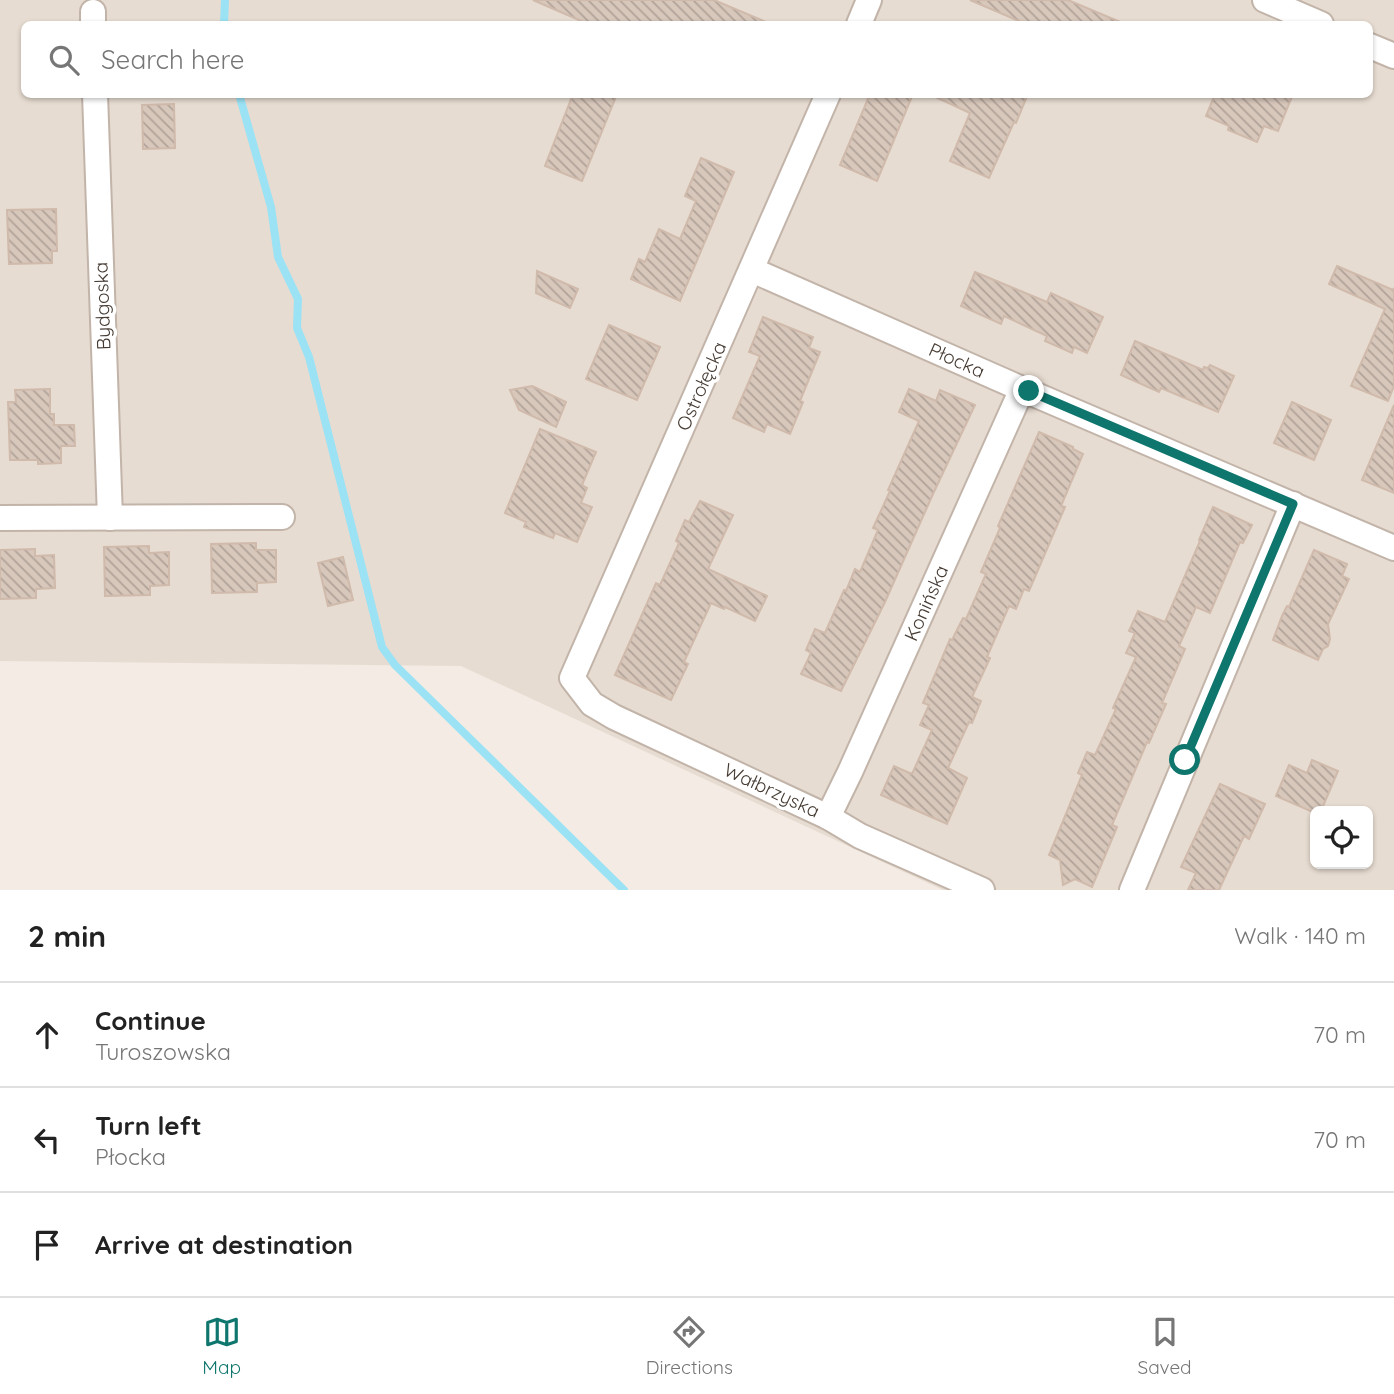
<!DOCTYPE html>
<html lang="en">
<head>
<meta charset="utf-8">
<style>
	:root { --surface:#fff; --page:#f6f6f6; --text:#222; --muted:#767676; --line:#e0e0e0; --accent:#0f766e }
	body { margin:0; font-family:Quicksand,sans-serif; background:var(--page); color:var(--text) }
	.controls { position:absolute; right:21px; bottom:21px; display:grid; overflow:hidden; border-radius:10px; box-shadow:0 2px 5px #0004 }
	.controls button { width:63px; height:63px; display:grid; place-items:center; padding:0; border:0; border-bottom:2px solid var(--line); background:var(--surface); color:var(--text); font:35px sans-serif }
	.stop { position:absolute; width:21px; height:21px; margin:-16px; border:5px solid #0f766e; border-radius:50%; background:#fff }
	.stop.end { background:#0f766e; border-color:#fff; box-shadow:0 2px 7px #0008 }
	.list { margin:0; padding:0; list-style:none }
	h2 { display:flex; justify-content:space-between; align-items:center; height:91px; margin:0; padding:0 28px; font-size:30px }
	h2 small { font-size:23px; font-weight:400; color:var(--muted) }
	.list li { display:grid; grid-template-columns:46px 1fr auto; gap:21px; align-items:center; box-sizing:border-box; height:105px; padding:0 28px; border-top:2px solid var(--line) }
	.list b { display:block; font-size:26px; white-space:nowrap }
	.list p { margin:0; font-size:23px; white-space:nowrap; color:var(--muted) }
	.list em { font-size:23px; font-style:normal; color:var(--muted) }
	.icon { flex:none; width:38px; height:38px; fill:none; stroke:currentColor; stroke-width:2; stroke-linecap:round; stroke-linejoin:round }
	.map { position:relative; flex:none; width:1394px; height:890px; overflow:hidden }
	.search { position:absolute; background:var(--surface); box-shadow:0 2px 5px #0004; left:21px; right:21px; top:21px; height:77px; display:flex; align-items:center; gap:18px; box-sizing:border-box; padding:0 24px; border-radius:10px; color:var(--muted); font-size:26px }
	.sheet { height:406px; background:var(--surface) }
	nav { display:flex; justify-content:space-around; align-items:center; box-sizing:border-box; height:98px; border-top:2px solid var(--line); background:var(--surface); font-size:19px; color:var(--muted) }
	nav a { display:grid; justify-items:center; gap:4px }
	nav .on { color:var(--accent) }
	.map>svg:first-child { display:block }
	.residential { fill:#e7dcd1; fill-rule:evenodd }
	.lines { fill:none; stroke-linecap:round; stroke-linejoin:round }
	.stream { stroke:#9be2f5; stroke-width:8 }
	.building { fill:url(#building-back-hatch); stroke:#d0baab; stroke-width:2 }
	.minor-casing { stroke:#c2b4a9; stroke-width:28 }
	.minor { stroke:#fff; stroke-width:24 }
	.route { stroke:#0f766e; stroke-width:9 }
	.labels { text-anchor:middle; stroke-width:7; stroke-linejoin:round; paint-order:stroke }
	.street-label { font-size:19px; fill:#453b33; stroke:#fff }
</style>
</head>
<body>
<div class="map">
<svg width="1394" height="890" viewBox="0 0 1394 890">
	<defs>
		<pattern id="building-back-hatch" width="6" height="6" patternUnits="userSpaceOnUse" patternTransform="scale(1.75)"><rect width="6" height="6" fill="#d8c7bb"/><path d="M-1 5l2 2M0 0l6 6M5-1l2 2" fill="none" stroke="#b1a399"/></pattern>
	</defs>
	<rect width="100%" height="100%" fill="#f3ebe4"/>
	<path class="residential" d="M0,0H1394V890H943L461,666L0,661ZM24,24H1370V94H24ZM1315,811H1368V864H1315Z"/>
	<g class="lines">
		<g class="stream">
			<path d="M224,24L225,0"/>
			<path d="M239,94L271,207L278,257L298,299L297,328L309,357L382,647L395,665L624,890"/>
		</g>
	</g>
	<g class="building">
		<path d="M533,0H714L771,24H588Z"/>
		<path d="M970,0H1068L1125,24H1026Z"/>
		<path d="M573,94H617L582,181L545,166Z"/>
		<path d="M870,94H913L877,181L840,165Z"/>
		<path d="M929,94H1028L1016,123L1014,122L989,178L950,161L970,113Z"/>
		<path d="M1215,94H1293L1278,131L1264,126L1257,142L1228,130L1229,126L1206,116Z"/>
		<path d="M174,104L175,148L143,149L142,105Z"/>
		<path d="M701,158L734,172L680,301L631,279L639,259L645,262L659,229L680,239L696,201L685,196Z"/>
		<path d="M56,209L57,251H52V263L9,264L7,210Z"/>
		<path d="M1337,266L1393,290L1394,288V386L1388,401L1351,386L1385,309L1329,284Z"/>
		<path d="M537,271L578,289L570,308L536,293Z"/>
		<path d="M975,272L1047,302L1051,293L1103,317L1087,353L1074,347L1072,353L1045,341L1047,336L1004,316L1001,324L961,306Z"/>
		<path d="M763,317L813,337L809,348L820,352L800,401L803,402L790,434L767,424L764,432L733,418L760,356L749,352Z"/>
		<path d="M609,325L660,347L637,400L586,379Z"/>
		<path d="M1135,341L1203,370L1204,367L1208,368L1210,365L1234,376L1218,412L1161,388L1159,392L1121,375Z"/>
		<path d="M532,386L566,402L556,427L519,410L510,390Z"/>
		<path d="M50,389V414H54V425H74L75,446H61V463L38,464V460H10L8,402H16L15,390Z"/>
		<path d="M909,389L936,401L940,390L975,405L933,494L885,602L841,691L801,674L811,653L806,650L815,629L825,633L844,590L846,591L855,569L860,572L878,530L873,528L890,491L888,490L919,421L899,412Z"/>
		<path d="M1292,402L1331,420L1314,460L1274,443Z"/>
		<path d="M1394,405V493L1362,480Z"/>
		<path d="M540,429L596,452L582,485L587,488L581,503L592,507L577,542L555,533L553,538L524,527L526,522L505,513Z"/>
		<path d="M1039,432L1073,447V449L1083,454L1061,506L1065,507L1029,591L1024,589L1016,609L1009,606L987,657L990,658L972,697L981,701L972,723L969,722L948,768L967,778L947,824L881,795L894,766L912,774L932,730L920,725L929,705L923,703L950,639L952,640L963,618L966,619L986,574L981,572L1000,528L998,526Z"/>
		<path d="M700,501L733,515L708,569L767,596L755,621L725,607L724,609L711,603L684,662L688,664L671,700L615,675L656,583L660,585L679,543L676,541L685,520L689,522Z"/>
		<path d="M1213,507L1252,525L1243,543L1240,542L1210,613L1196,607L1179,646L1185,649L1162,703L1166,704L1149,743L1147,742L1112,825L1117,827L1092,887L1075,879L1063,885L1060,860L1049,855L1082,775L1078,773L1087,752L1095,755L1116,709L1113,708L1136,657L1126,653L1135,633L1129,631L1138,611L1165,622L1200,541L1199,540Z"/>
		<path d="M256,543V550H276V582L257,583V592L212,593L211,544Z"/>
		<path d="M149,546V553L169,552V585L150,586V595L105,596L104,547Z"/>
		<path d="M35,549V556L54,555L55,588L36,589V598L0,599V550Z"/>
		<path d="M1314,550L1347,564L1342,576L1349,579L1328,624L1330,639L1328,646L1323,649L1318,660L1273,640L1282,616L1287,606L1289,607Z"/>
		<path d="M343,557L353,600L328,606L318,563Z"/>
		<path d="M1312,760L1338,771L1321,811H1315V813L1276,796L1289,765L1307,773Z"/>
		<path d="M1220,784L1265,804L1249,839L1244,836L1219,890H1188L1196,873L1181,867Z"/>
	</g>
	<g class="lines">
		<g class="minor-casing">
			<g id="minor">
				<path d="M1265,0L1321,24"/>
				<path d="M93,12V24"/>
				<path d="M859,24L869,0"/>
				<path d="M1370,46L1394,56"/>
				<path d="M95,94L110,518"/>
				<path d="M828,94L572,678L592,704L614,717L828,817L860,836L982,890"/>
				<path d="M752,270L1022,389L1394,548"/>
				<path d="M0,518L282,517"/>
				<path d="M828,817L850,772L1022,389"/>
				<path d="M1132,890L1293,504"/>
			</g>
		</g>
		<use href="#minor" class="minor"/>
	</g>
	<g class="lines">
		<path class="route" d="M1029,391L1293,504L1185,760"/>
	</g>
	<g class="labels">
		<g class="street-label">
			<text transform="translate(102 306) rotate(-92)" y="7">Bydgoska</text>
			<text transform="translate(957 360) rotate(24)" y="7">Płocka</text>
			<text transform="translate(701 386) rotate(-66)" y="7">Ostrołęcka</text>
			<text transform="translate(926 603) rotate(-66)" y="7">Konińska</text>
			<text transform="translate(772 790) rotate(25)" y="7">Wałbrzyska</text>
		</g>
	</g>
</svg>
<div class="controls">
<button><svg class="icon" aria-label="locate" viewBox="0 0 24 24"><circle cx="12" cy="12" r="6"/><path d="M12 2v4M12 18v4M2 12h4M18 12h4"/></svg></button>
</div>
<div class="stop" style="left:1185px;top:760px"></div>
<div class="stop end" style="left:1029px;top:391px"></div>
<div class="search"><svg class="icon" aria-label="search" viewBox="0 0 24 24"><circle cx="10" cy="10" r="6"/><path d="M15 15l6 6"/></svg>Search here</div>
</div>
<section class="sheet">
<h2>2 min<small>Walk · 140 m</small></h2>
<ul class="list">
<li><svg class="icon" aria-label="ahead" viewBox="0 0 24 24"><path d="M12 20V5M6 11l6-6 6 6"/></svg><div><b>Continue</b><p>Turoszowska</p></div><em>70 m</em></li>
<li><svg class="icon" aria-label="left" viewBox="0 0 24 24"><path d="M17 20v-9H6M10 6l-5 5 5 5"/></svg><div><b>Turn left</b><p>Płocka</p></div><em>70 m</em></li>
<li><svg class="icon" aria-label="arrive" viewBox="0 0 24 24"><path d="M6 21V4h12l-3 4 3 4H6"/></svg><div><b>Arrive at destination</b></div></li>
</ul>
</section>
<nav>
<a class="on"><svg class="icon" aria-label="map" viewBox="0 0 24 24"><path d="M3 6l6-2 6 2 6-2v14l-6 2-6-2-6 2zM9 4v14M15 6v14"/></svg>Map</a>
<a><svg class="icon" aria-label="directions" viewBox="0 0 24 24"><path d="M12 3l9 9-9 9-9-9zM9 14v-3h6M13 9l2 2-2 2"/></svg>Directions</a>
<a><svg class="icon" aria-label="saved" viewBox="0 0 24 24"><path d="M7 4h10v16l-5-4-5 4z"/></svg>Saved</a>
</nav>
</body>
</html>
